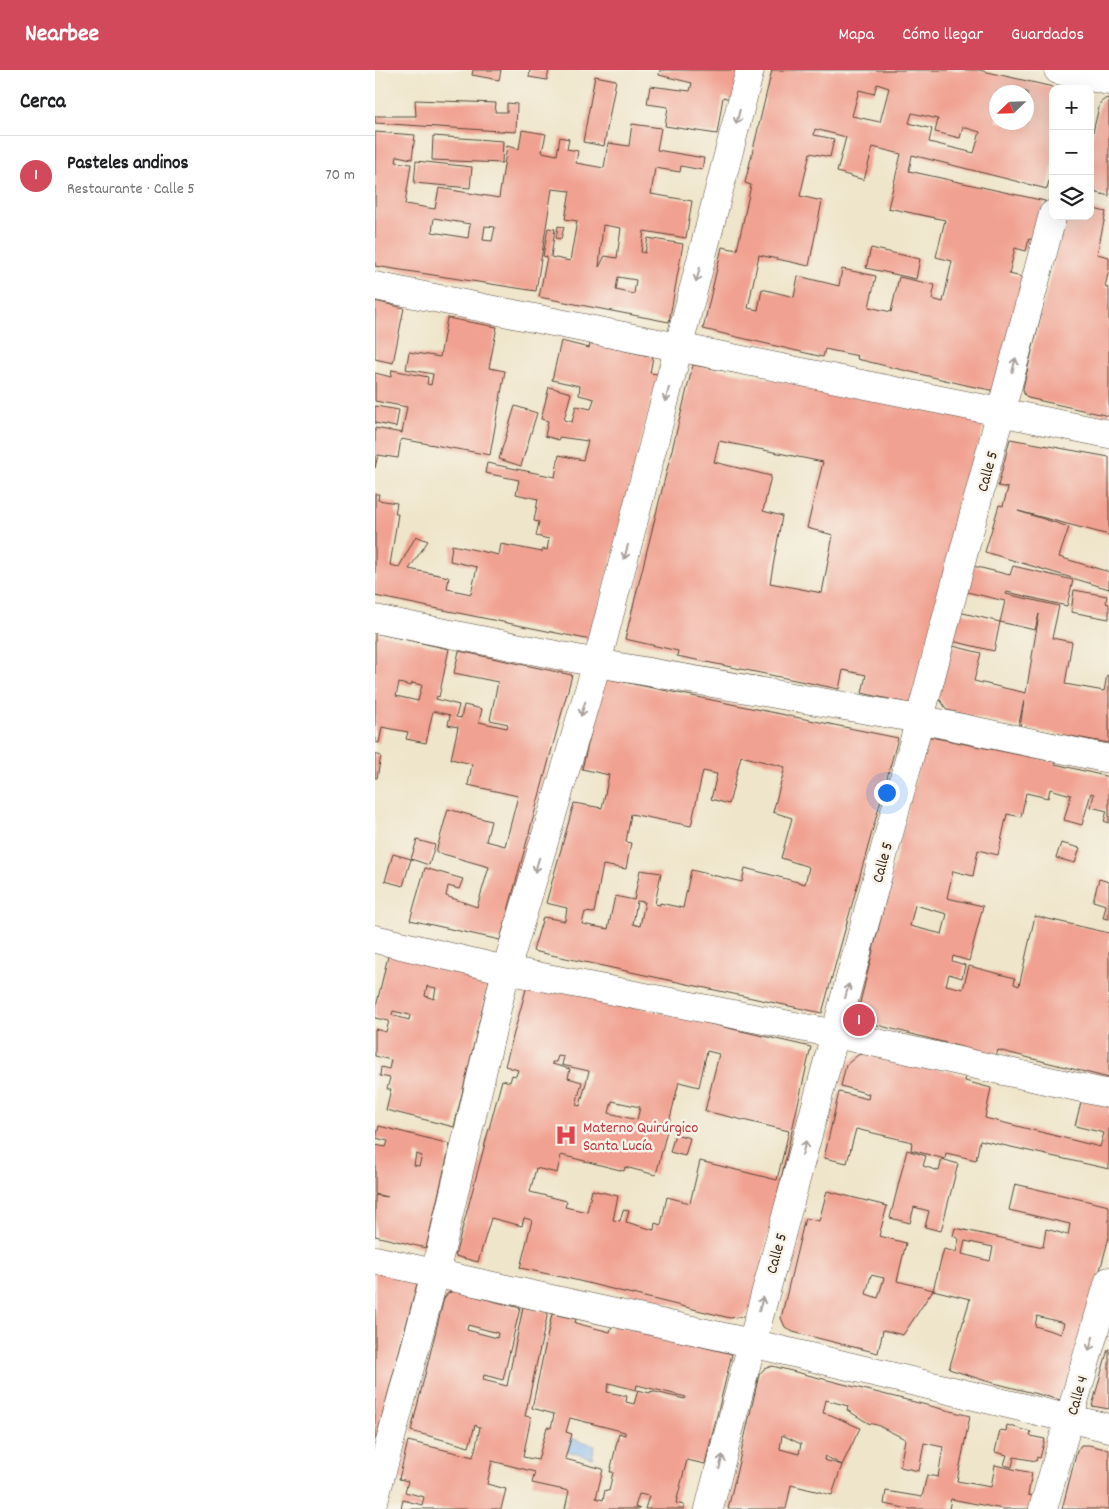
<!DOCTYPE html>
<html lang="es">
<head>
<meta charset="utf-8">
<style>
	:root { --surface:#fff; --page:#f6f6f6; --text:#202124; --muted:#757577; --line:#e0e0e0; --accent:#d1495b }
	body { margin:0; font-family:Dekko,sans-serif; background:var(--page); color:var(--text) }
	.controls { position:absolute; right:15px; top:15px; display:grid; overflow:hidden; border-radius:10px; box-shadow:0 5px 20px #0002 }
	.controls button { width:45px; height:45px; display:grid; place-items:center; padding:0; border:0; border-bottom:1px solid var(--line); background:var(--surface); color:var(--text); font:25px sans-serif }
	.compass { position:absolute; left:614px; top:15px; width:45px; height:45px; border-radius:50%; background:var(--surface); box-shadow:0 5px 20px #0002; rotate:247deg }
	.you { position:absolute; left:511px; top:722px; width:18px; height:18px; margin:-12px; border:4px solid #fff; border-radius:50%; background:#1a73e8; box-shadow:0 0 0 8px #1a73e833 }
	.badge { display:grid; place-items:center; width:32px; height:32px; border-radius:50%; background:var(--accent); color:#fff; font-size:16px; font-weight:700 }
	.pin { position:absolute; translate:-50% -50%; border:2px solid #fff; box-shadow:0 1px 5px #0006 }
	.list { margin:0; padding:0; list-style:none }
	h2 { display:flex; justify-content:space-between; align-items:center; height:65px; margin:0; padding:0 20px; font-size:21px }
	h2 small { font-size:16px; font-weight:400; color:var(--muted) }
	.list li { display:grid; grid-template-columns:32px 1fr auto; gap:15px; align-items:center; box-sizing:border-box; height:80px; padding:0 20px; border-top:1px solid var(--line) }
	.list b { display:block; font-size:19px; white-space:nowrap }
	.list p { margin:0; font-size:16px; white-space:nowrap; color:var(--muted) }
	.list em { font-size:16px; font-style:normal; color:var(--muted) }
	.icon { flex:none; width:28px; height:28px; fill:none; stroke:currentColor; stroke-width:2; stroke-linecap:round; stroke-linejoin:round }
	.map { position:relative; flex:none; width:734px; height:1439px; overflow:hidden }
	header { display:flex; align-items:center; gap:30px; box-sizing:border-box; height:70px; padding:0 25px; background:var(--accent); color:#fff }
	header strong { font-size:24px }
	nav { display:flex; gap:28px; margin-inline-start:auto; font-size:18px }
	main { display:flex }
	aside { flex:1; background:var(--surface) }
	.map>svg:first-child { display:block }
	.water { fill:#80b4ed; stroke:#5e6f86 }
	.building { fill:#f1a191; fill-rule:evenodd }
	.lines { fill:none; stroke-linecap:round; stroke-linejoin:round }
	.minor-casing { stroke:#564638; stroke-width:29 }
	.minor { stroke:#fff; stroke-width:28 }
	.oneway { stroke:#a79f9a }
	.labels { text-anchor:middle; stroke-width:5; stroke-linejoin:round; paint-order:stroke }
	.street-label { font-size:16px; fill:#3b2a1e; stroke:#f7f3e8 }
	.health-label { font-size:16px; fill:#be3a42; stroke:#f7f3e8; text-anchor:start }
</style>
</head>
<body>
<header>
<strong>Nearbee</strong>
<nav><a>Mapa</a><a>Cómo llegar</a><a>Guardados</a></nav>
</header>
<main>
<aside>
<h2>Cerca<small></small></h2>
<ul class="list">
<li><span class="badge">1</span><div><b>Pasteles andinos</b><p>Restaurante · Calle 5</p></div><em>70 m</em></li>
</ul>
</aside>
<div class="map">
<svg width="734" height="1439" viewBox="0 0 734 1439">
	<rect width="100%" height="100%" fill="#f7f3e8"/>
	<filter id="ink" filterUnits="userSpaceOnUse"><feTurbulence type="fractalNoise" baseFrequency=".02" numOctaves="2"/><feDisplacementMap in="SourceGraphic" scale="10" xChannelSelector="R" yChannelSelector="G"/><feConvolveMatrix kernelMatrix="1 2 1 2 8 2 1 2 1" color-interpolation-filters="sRGB"/></filter>
	<filter id="wash" filterUnits="userSpaceOnUse"><feTurbulence type="fractalNoise" baseFrequency=".0096" numOctaves="4" result="noise"/><feDisplacementMap in="SourceGraphic" scale="20" xChannelSelector="R" yChannelSelector="G"/><feGaussianBlur stdDeviation="1.12" result="paint"/><feColorMatrix in="noise" values="0 0 0 0 0 0 0 0 0 0 0 0 0 0 0 0 0 1.4 0 .05"/><feComposite in="paint" operator="in"/></filter>
	<g filter="url(#wash)">
		<rect width="100%" height="100%" fill="#efe5ca"/>
		<path class="water" d="M195,1368L220,1375L217,1388L192,1381Z"/>
		<g id="blocks">
			<g class="building">
				<path d="M98,0H126L124,10L97,5Z"/>
				<path d="M155,0H174L172,10L154,7Z"/>
				<path d="M285,0H365L359,30L348,27L342,64L290,56L293,37L272,34L275,16L315,21L317,13L284,5Z"/>
				<path d="M397,0H604L678,17V95L672,119L537,85L534,101L670,131L660,170L654,169L651,181L640,178L634,204L652,208L624,319L616,320L595,316L482,289L483,286L450,279L448,287L328,259L347,177L362,180L376,115L370,113ZM502,14L514,18L505,52L477,46L484,20L499,24ZM622,22H652V52H622ZM537,43L563,49L560,62L585,68L588,57L605,62L599,83L554,72L557,59L534,53ZM440,59L471,67L462,102L489,110L498,77L526,84L513,138L570,150L561,187L577,191L568,232L557,229L560,215L524,207L516,242L494,237L501,206L467,199L464,216L423,206L419,227L387,219L383,240L373,238L384,185L434,196L447,131L425,126L435,83L455,87L459,69L439,65Z"/>
				<path d="M220,6L241,10L229,76L208,72Z"/>
				<path d="M734,28V126L715,121V74L725,33L730,29Z"/>
				<path d="M40,30L121,33L120,42H132V33L142,34L141,62L0,53V46H41Z"/>
				<path d="M257,54L286,58L282,80L329,88L327,100L306,96L305,102L280,98L276,124L317,131L311,168L269,161L266,182L270,183L273,168L308,174L294,252L164,227L172,187L168,186L173,158L180,159L176,187L195,191L202,151L190,149L195,121L177,119L161,221L0,196V62L40,65L37,89L22,86L21,92L36,94L30,134L60,139L64,118L124,128L132,76L144,79L147,60L171,64L167,82L182,85L185,67L194,69L192,79L203,81L201,93L229,98L233,73L254,76ZM59,148L95,154L93,168L57,162ZM228,155L246,158L242,188L230,186L224,197ZM110,156L120,157L117,171L108,170ZM243,207L261,210L259,224L241,220Z"/>
				<path d="M58,66L128,71L127,93L57,90Z"/>
				<path d="M41,91L97,97L95,118L39,113Z"/>
				<path d="M715,138L731,142L722,184L734,187V200L730,217L734,218V346L653,328L649,324L648,318L690,146H715Z"/>
				<path d="M183,156L189,157L186,169L181,168Z"/>
				<path d="M496,178L545,189L541,209L491,198Z"/>
				<path d="M0,231L29,238L18,293L0,289Z"/>
				<path d="M72,248L122,257L114,298L130,301L115,385L26,369L23,388L3,385L0,398V358L27,363L32,337L0,331V303L16,307L17,300L53,307L52,314L56,315L58,304L31,299L34,282L65,287Z"/>
				<path d="M186,271L214,278L215,273L278,287L275,303L283,304L216,570L0,526V424H4L3,430L22,433L20,444H23L15,495L24,497L41,466L53,471L34,499L74,507L72,519L96,524L102,497L75,491L77,475L124,485L126,474L167,482L168,479L172,480L174,469L161,466L164,452L159,451L163,429L141,424L144,410L110,403L112,393L180,407L184,385L208,390L213,371L184,367V370L170,366L173,351L166,349L174,317L196,323L189,350L197,352L201,336L216,339L219,329L204,325L205,316L177,310Z"/>
				<path d="M318,295L611,348L536,634L487,623L491,605L468,600L464,619L302,586L303,581L250,569ZM344,371L448,392L432,458L458,465L447,523L395,513L407,446L388,441L396,406L339,392Z"/>
				<path d="M0,336L24,340L21,357L0,353Z"/>
				<path d="M140,336L162,343L146,396L124,389Z"/>
				<path d="M635,369L734,387V465L643,441L694,457L684,487L734,502V519L610,482L624,435L628,436L633,418L623,416Z"/>
				<path d="M598,496L635,505L638,496L698,510L692,536L632,522L631,524L684,536L677,568L697,572L690,614L729,621L732,605H734V673L645,657L649,631L643,657L572,640L562,625L574,575L606,583L599,611L651,623L664,544L660,560L625,552L630,531L592,522Z"/>
				<path d="M699,520L732,526L731,533L734,534V549L696,542Z"/>
				<path d="M584,542L625,552L619,581L577,571Z"/>
				<path d="M0,563L74,579L64,627L62,626L61,629L84,635L81,647L86,648L89,635L107,639L104,652L132,658L133,654L115,650L123,612L79,603L84,581L197,605L125,870L35,850L50,798L88,809L84,819L73,816L71,826L102,837L114,797L61,782L73,739L116,751L111,771L130,776L143,726L93,715L97,694L76,689L83,657L73,655L75,645L58,641L51,673L31,669L33,662L7,657L4,673L0,672ZM24,613L36,616L37,613L47,615L43,631L21,626Z"/>
				<path d="M229,608L523,668L447,943L158,881L168,847L190,851L192,838L171,833L199,733L227,738L234,705L207,699ZM366,686L410,697L398,742L417,748L406,788L434,797L430,814L370,798L367,812L316,800L308,838L285,833V835L280,834L286,803L265,800L259,830L240,826L233,859L207,854L210,842L219,843L228,795L251,799L256,773L251,772L256,744L316,756L328,701L342,704L336,729L354,734ZM262,831L270,832L265,856L258,854Z"/>
				<path d="M551,666L680,692V694L734,707V753L729,751L732,741L716,737L719,724L716,723L707,755L689,750L696,725L675,719L673,728L651,723L646,747L632,744L623,785L603,780L598,806L578,801L572,828L608,836L594,891L578,886L577,891L590,895L587,908L574,904L571,915L588,919L594,896L640,908L639,914L644,916L660,846L734,863V1008L623,980L621,986L483,950L481,949ZM540,835L572,844L567,864L535,856Z"/>
				<path d="M0,684L6,686L2,708H0Z"/>
				<path d="M42,770L60,775L54,795L36,789Z"/>
				<path d="M686,773L705,778L700,793L681,788Z"/>
				<path d="M18,784L36,789L28,816L10,811Z"/>
				<path d="M724,809L734,812V849L728,848L731,835L718,831Z"/>
				<path d="M14,882L115,907L79,1057L11,1040L16,1019H12L15,1008L5,1006L6,997L14,999L16,990L0,986V959L11,962L14,951L0,948V941ZM52,916L61,918L59,929L50,926ZM18,941L35,945L34,950L17,945Z"/>
				<path d="M153,912L436,977L377,1236L370,1246L355,1248L196,1209L145,1198L157,1150L149,1148L147,1156L116,1148L103,1192L80,1186L127,1010L135,1012L137,1005L141,1006L143,1000L130,996ZM332,981L344,984L330,1041L414,1061L402,1110L325,1091L315,1133L292,1127L286,1155L280,1153L279,1160L251,1152L254,1141L248,1140L245,1151L238,1150L243,1126L217,1120L212,1142L190,1137L192,1131L155,1122L161,1098L182,1103L186,1085L249,1101L250,1097L281,1105L304,1012L324,1017ZM183,986L189,987L187,995L214,1001L205,1036L201,1035L207,1012L193,1008L195,999L177,994V992H181ZM237,1031L265,1037L262,1050L234,1043Z"/>
				<path d="M496,982L591,1006L590,1011L616,1018L610,1048L725,1077L729,1063L700,1056L707,1028L734,1035V1099L605,1070L601,1090L571,1083L570,1089L536,1080L537,1072L481,1059L472,1093L449,1088L464,1022L493,1029L494,1024L466,1016L471,995L483,985Z"/>
				<path d="M4,1056L75,1074L51,1178L0,1166V1125L12,1127L0,1124V1075L11,1077L13,1071L1,1068ZM41,1084L47,1086L44,1096L39,1095Z"/>
				<path d="M300,1064L315,1068L310,1086L295,1082Z"/>
				<path d="M532,1080L551,1086L548,1096L564,1101L567,1089L583,1094L566,1161L550,1157L554,1141L539,1137L535,1153L515,1148Z"/>
				<path d="M640,1114L734,1136V1167L690,1331L611,1311L574,1299L595,1229L558,1220L569,1179L581,1182L584,1169L578,1166L580,1158L668,1177L671,1159L693,1165L695,1154L634,1140ZM590,1171L618,1177L615,1191L587,1184ZM662,1246L689,1253L686,1264L660,1256Z"/>
				<path d="M452,1121L512,1136L504,1166L531,1173L522,1211L558,1220L528,1265L508,1260L503,1283L418,1262L410,1257L406,1248L430,1148L444,1151ZM496,1205L509,1208L503,1228L491,1224Z"/>
				<path d="M0,1198L43,1210L1,1369H0Z"/>
				<path d="M79,1221L145,1238L128,1310L109,1305L108,1310L132,1316L148,1237L173,1242L150,1346L156,1347L148,1387L163,1390L172,1357L176,1358L179,1344L157,1338L177,1244L201,1249L200,1253L235,1262L237,1255L357,1284L330,1394L312,1390L301,1433L309,1435V1439H270L274,1426L264,1424L260,1437L265,1439H190L194,1421L157,1413L160,1402L117,1391L112,1414L131,1419L126,1439H26L28,1430L47,1435L49,1427L30,1422L33,1411L24,1409L33,1371L98,1387L101,1376L105,1357L100,1355L94,1377L36,1361L69,1228L73,1223ZM93,1255L123,1263L122,1268L92,1260ZM234,1313L261,1320L262,1315L311,1327L310,1329L276,1321L275,1323L263,1320L259,1334L251,1332L252,1326L232,1322ZM195,1348L250,1362V1365L244,1363L235,1402H238L234,1421L230,1420L228,1430L221,1428L228,1399L190,1389L197,1364L191,1362Z"/>
				<path d="M733,1279H734V1339L717,1336Z"/>
				<path d="M397,1296L595,1346L582,1411L616,1417L620,1395L657,1403L653,1425L658,1426L655,1439H628L576,1429L574,1439H535L509,1434L511,1421L547,1427L552,1405L563,1407L568,1377L549,1373L544,1401L525,1397L530,1369L502,1355L493,1353L472,1340L473,1336L451,1330L448,1343L456,1345L485,1358L467,1395L450,1386L449,1390L467,1395L457,1425L416,1415L411,1439H353L384,1305L389,1299ZM407,1365L426,1374L424,1384L405,1379Z"/>
				<path d="M632,1355L656,1362L655,1366L670,1369L665,1388L662,1387L661,1391L639,1387L637,1397L629,1395L632,1385L620,1382L625,1360L631,1361Z"/>
				<path d="M706,1375H714L734,1380V1439H687L702,1381Z"/>
			</g>
		</g>
	</g>
	<g filter="url(#ink)">
		<use href="#blocks" fill-opacity="0" stroke="#564638" stroke-width="1"/>
		<g class="lines">
			<g class="minor-casing">
				<g id="minor">
					<path d="M683,0L734,11"/>
					<path d="M0,216L734,364"/>
					<path d="M0,549L222,593L544,649L734,689"/>
					<path d="M0,869L131,900L461,964L734,1024"/>
					<path d="M0,1190L376,1273L734,1358"/>
					<path d="M0,1427L60,1204L131,900L222,593L375,0"/>
					<path d="M334,1439C374,1280 418,1122 460,964C534,691 607,418 678,144"/>
					<path d="M668,1439L734,1211"/>
				</g>
			</g>
			<use href="#minor" class="minor"/>
		</g>
		<defs><path id="oneway-shaft" d="M-6 0H5M1.5-3L5.5 0L1.5 3" fill="none" stroke-width="1.6" stroke-linecap="round" stroke-linejoin="round" transform="scale(1.25)"/></defs>
		<g class="oneway">
			<use href="#oneway-shaft" transform="translate(363 47) rotate(104)"/>
			<use href="#oneway-shaft" transform="translate(323 205) rotate(104)"/>
			<use href="#oneway-shaft" transform="translate(639 295) rotate(-76)"/>
			<use href="#oneway-shaft" transform="translate(292 325) rotate(105)"/>
			<use href="#oneway-shaft" transform="translate(251 482) rotate(105)"/>
			<use href="#oneway-shaft" transform="translate(208 639) rotate(107)"/>
			<use href="#oneway-shaft" transform="translate(162 795) rotate(107)"/>
			<use href="#oneway-shaft" transform="translate(472 921) rotate(-75)"/>
			<use href="#oneway-shaft" transform="translate(429 1078) rotate(-75)"/>
			<use href="#oneway-shaft" transform="translate(386 1234) rotate(-75)"/>
			<use href="#oneway-shaft" transform="translate(716 1274) rotate(106)"/>
			<use href="#oneway-shaft" transform="translate(346 1392) rotate(-76)"/>
		</g>
	</g>
	<defs>
		<g id="hospital-bare" transform="scale(1.725)"><path d="M-5-5h3v3.5h4V-5h3V5h-3V1.5h-4V5h-3Z" fill="#e0444e" stroke="#f7f3e8" stroke-width="2.5" paint-order="stroke"/></g>
	</defs>
	<g fill-rule="evenodd">
		<use href="#hospital-bare" x="191" y="1065"/>
	</g>
	<g class="labels">
		<g class="street-label">
			<text transform="translate(611 401) rotate(-75)" y="6">Calle 5</text>
			<text transform="translate(506 792) rotate(-75)" y="6">Calle 5</text>
			<text transform="translate(400 1183) rotate(-75)" y="6">Calle 5</text>
			<text transform="translate(701 1325) rotate(-74)" y="6">Calle 4</text>
		</g>
		<g class="health-label">
			<text x="208" y="1062">Materno Quirúrgico<tspan x="208" dy="18">Santa Lucía</tspan></text>
		</g>
	</g>
</svg>
<div class="controls">
<button>+</button>
<button>−</button>
<button><svg class="icon" aria-label="layers" viewBox="0 0 24 24"><path d="M12 4l9 5-9 5-9-5zM3 14l9 5 9-5"/></svg></button>
</div>
<svg class="compass" viewBox="-18 -18 36 36"><path d="M0-13l5 13h-10z" fill="#e53935"/><path d="M0 13l5-13h-10z" fill="#757577"/></svg>
<div class="you"></div>
<div class="pin badge" style="left:484px;top:950px">1</div>
</div>
</main>
</body>
</html>
